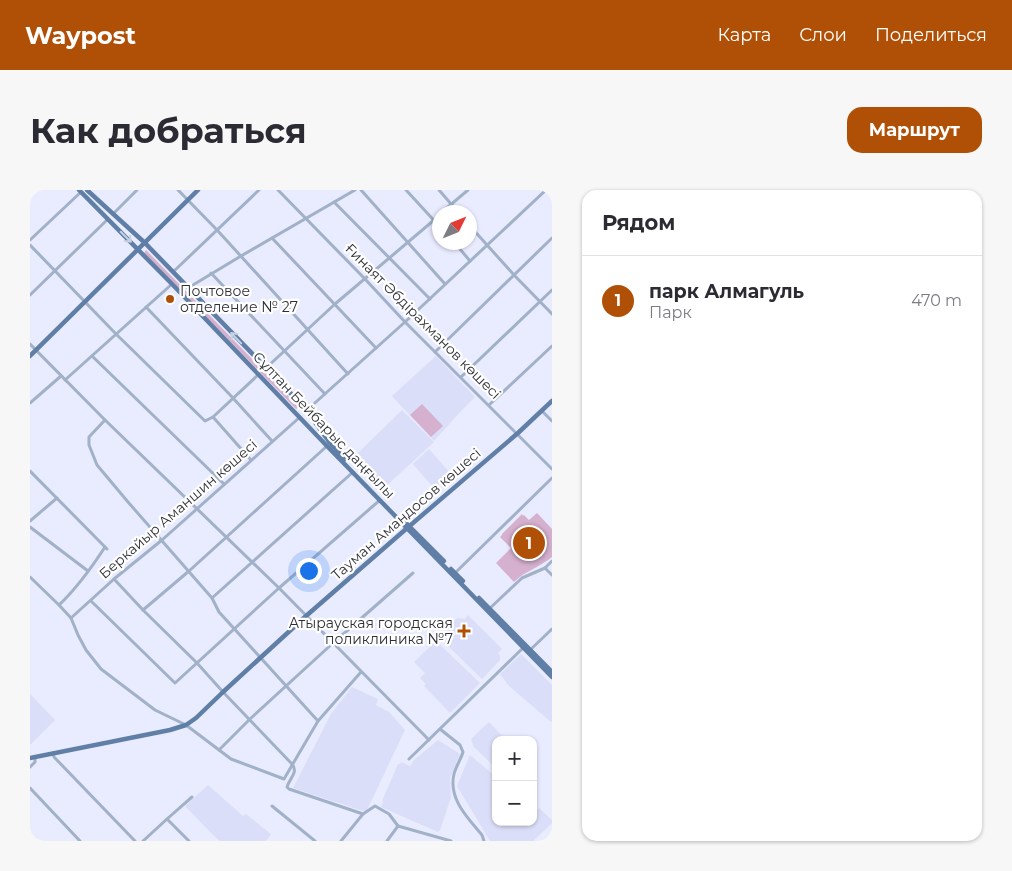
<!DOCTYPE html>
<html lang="ru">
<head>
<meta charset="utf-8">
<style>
	:root { --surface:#fff; --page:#f7f7f7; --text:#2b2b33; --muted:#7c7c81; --line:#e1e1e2; --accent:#b05006 }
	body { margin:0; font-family:Montserrat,sans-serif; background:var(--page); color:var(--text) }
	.controls { position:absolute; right:15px; bottom:15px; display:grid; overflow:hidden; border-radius:10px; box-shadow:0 1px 4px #0004 }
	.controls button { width:45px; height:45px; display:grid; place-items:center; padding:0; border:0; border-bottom:1px solid var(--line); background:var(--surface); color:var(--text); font:25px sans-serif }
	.compass { position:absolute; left:402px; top:15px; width:45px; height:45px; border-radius:50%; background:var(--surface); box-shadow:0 1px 4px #0004; rotate:47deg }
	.you { position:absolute; left:278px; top:380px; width:18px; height:18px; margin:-12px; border:4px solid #fff; border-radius:50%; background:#1a73e8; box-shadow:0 0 0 8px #1a73e833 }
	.badge { display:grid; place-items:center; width:32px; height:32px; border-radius:50%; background:var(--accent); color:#fff; font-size:16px; font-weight:700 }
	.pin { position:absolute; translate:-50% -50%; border:2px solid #fff; box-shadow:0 1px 5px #0006 }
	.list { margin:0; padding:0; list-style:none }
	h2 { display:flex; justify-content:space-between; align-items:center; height:65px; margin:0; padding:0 20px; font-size:21px }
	h2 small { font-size:16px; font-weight:400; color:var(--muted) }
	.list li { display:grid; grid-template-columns:32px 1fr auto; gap:15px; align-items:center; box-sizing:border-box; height:90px; padding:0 20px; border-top:1px solid var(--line) }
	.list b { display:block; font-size:19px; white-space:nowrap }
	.list p { margin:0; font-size:16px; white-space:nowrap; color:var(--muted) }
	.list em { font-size:16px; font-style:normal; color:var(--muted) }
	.map { position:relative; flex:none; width:522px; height:651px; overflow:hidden; border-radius:15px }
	header { display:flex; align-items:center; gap:30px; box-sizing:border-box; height:70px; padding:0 25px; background:var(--accent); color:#fff }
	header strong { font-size:24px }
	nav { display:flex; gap:28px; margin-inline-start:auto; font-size:18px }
	.intro { display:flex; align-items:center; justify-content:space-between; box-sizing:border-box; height:120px; padding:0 30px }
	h1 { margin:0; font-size:35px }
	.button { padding:12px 22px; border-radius:15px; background:var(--accent); color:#fff; font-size:18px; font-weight:700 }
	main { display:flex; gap:30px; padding:0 30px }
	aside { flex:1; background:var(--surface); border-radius:15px; box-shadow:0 1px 4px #0004 }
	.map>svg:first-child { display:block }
	.built { fill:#dbdef8 }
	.green { fill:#d5b0cf }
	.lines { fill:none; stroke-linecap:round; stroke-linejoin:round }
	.minor { stroke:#a0b1c8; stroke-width:3 }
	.major { stroke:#5f7fa6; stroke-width:4.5 }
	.oneway { stroke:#c7d2e0 }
	.poi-dot { fill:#b05006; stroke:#fff; stroke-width:2 }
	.labels { text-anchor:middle; stroke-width:4.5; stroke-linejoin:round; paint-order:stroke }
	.poi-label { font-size:14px; fill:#2f3037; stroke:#fff; text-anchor:start }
	.street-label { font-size:14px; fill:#2f3037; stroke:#fff }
</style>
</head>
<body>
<header>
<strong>Waypost</strong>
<nav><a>Карта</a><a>Слои</a><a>Поделиться</a></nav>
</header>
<div class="intro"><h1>Как добраться</h1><a class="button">Маршрут</a></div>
<main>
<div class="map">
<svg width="522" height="651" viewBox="0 0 522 651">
	<rect width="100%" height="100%" fill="#e9ebff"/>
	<g class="built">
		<path d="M406,166L445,207L430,222L404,251L362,206Z"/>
		<path d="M372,220L404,252L354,298L324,267Z"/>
		<path d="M399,259L420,283L404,298L383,274Z"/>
		<path d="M438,425L472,459L468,463L470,466V470L452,489L409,447L427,428L435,429Z"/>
		<path d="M406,451L450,493L420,523L394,496L396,494L390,488L395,483L384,472Z"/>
		<path d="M491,464L522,495V531L521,532L479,496L470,484Z"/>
		<path d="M322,497L348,509L346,515L359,522L375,540L336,622L263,598L301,524Z"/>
		<path d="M0,504L25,530L0,555Z"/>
		<path d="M459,532L476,550H466V578L444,557L441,549Z"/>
		<path d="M408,550L430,564L420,588L421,607L410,640L408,642L351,617L353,612L352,611L368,574H370L371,572L380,576L384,570Z"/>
		<path d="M440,565L466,587V632H503V622L504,623L509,618L522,630V633L503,651H460L427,596Z"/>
		<path d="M178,595L213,626L216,624L241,644L236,651H190L184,646L155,616Z"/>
	</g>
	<g class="green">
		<path d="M116,60L269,217L266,219L114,63Z"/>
		<path d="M392,214L413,236L401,247L380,225Z"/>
		<path d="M507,323L522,339V367C510,377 495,381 484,392L466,373L481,358L470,347L472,345V344L492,324L493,326L494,325L499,330Z"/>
	</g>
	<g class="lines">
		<g class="minor">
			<path d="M148,0L188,41L318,184"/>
			<path d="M248,0L335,89L375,132L522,279"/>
			<path d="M331,0L415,94"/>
			<path d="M376,0L410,37"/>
			<path d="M409,0L428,22"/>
			<path d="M304,12L400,109"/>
			<path d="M412,22L438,0"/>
			<path d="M83,24L107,0"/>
			<path d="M440,36L484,85L522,124"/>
			<path d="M242,48L346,158"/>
			<path d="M0,50L51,2"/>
			<path d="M424,52L440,71"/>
			<path d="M0,55L86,144L175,231L183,227L221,270"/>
			<path d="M143,82L229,0"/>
			<path d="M181,83L295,204"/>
			<path d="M158,98L211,66L325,0"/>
			<path d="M0,105L78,29"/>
			<path d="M116,117L203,208L242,251"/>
			<path d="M0,154L75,230L249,398L399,550"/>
			<path d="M405,162L522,48"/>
			<path d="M62,166L194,294"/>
			<path d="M236,178L305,114L410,25"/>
			<path d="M431,187L522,100"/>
			<path d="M35,190L142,94"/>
			<path d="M0,213L31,186"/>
			<path d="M459,215L522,156"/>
			<path d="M277,220L375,132L516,0"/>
			<path d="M512,221L522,231"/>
			<path d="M183,227L228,185"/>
			<path d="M75,230L59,247V255L67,275L98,312L182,408L189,422L288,531"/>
			<path d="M0,281L77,359"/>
			<path d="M0,331L27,308"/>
			<path d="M0,337L58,381"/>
			<path d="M515,378L522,385"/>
			<path d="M425,383L522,288"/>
			<path d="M0,387L29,415L41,428L48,445L56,460L71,479L125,520L156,535L201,569L254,589L288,531L331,482"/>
			<path d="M84,389L113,420L167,473L193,502L262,574C269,582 259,589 257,597L259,599L333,624"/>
			<path d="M182,408L323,282"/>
			<path d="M61,411L145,493L249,398L350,310"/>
			<path d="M29,415C47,398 62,377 75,357"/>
			<path d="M113,420L159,381L297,256"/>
			<path d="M458,420L492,388L515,378L522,371"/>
			<path d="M41,428L84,389L132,350L270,227"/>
			<path d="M499,461L522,439"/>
			<path d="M410,539L430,555L433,562C431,569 426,576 424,584C418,609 438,628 452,645L454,651"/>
			<path d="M189,560L220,529L303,453L383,383"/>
			<path d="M23,563L24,567L105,651"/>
			<path d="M379,569L495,456"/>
			<path d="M0,577L5,572V567"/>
			<path d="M0,598L50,651"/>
			<path d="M242,616L285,651"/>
			<path d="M137,629L159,651"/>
			<path d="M113,651L137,629L162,607"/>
			<path d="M311,651L333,624L345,616L359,624L368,636L421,651"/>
			<path d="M357,651L368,636"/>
		</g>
		<g class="major">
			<path d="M49,0L142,94L297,256L522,487"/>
			<path d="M57,0L115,53L274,217L300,253L315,269"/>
			<path d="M0,166L168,0"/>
			<path d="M374,331L414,371"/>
			<path d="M421,379L433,391"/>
			<path d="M449,408L522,482"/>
			<path d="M0,568L140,540L156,535L166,528L193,502L276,426L376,339L488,243L522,211"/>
		</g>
	</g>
	<defs><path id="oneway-shaft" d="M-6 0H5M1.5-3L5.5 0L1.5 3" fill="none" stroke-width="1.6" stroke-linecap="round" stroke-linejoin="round" transform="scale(1.25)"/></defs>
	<g class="oneway">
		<use href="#oneway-shaft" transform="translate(96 47) rotate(45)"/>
		<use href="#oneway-shaft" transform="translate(206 148) rotate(-134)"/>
	</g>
	<g class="poi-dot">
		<circle cx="140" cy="109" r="5"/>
		<path d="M431.5 433.5h5v5h5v5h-5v5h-5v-5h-5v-5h5z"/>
	</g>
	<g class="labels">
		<g class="poi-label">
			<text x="150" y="106">Почтовое<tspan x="150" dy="16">отделение № 27</tspan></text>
			<text x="423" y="438" text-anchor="end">Атырауская городская<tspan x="423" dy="16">поликлиника №7</tspan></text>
		</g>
		<g class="street-label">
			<text transform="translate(393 131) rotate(45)" y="5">Ғинаят Әбдірахманов көшесі</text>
			<text transform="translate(294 235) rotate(46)" y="5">Сұлтан Бейбарыс даңғылы</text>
			<text transform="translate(148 319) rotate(-41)" y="5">Беркайыр Аманшин көшесі</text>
			<text transform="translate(376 324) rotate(-41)" y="5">Тауман Амандосов көшесі</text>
		</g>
	</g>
</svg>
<div class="controls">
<button>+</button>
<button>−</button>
</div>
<svg class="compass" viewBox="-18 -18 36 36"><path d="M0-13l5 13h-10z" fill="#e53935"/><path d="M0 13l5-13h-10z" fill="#7c7c81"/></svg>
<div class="you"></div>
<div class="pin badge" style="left:499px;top:353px">1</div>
</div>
<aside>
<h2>Рядом<small></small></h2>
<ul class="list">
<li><span class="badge">1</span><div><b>парк Алмагуль</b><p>Парк</p></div><em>470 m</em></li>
</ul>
</aside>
</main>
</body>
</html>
